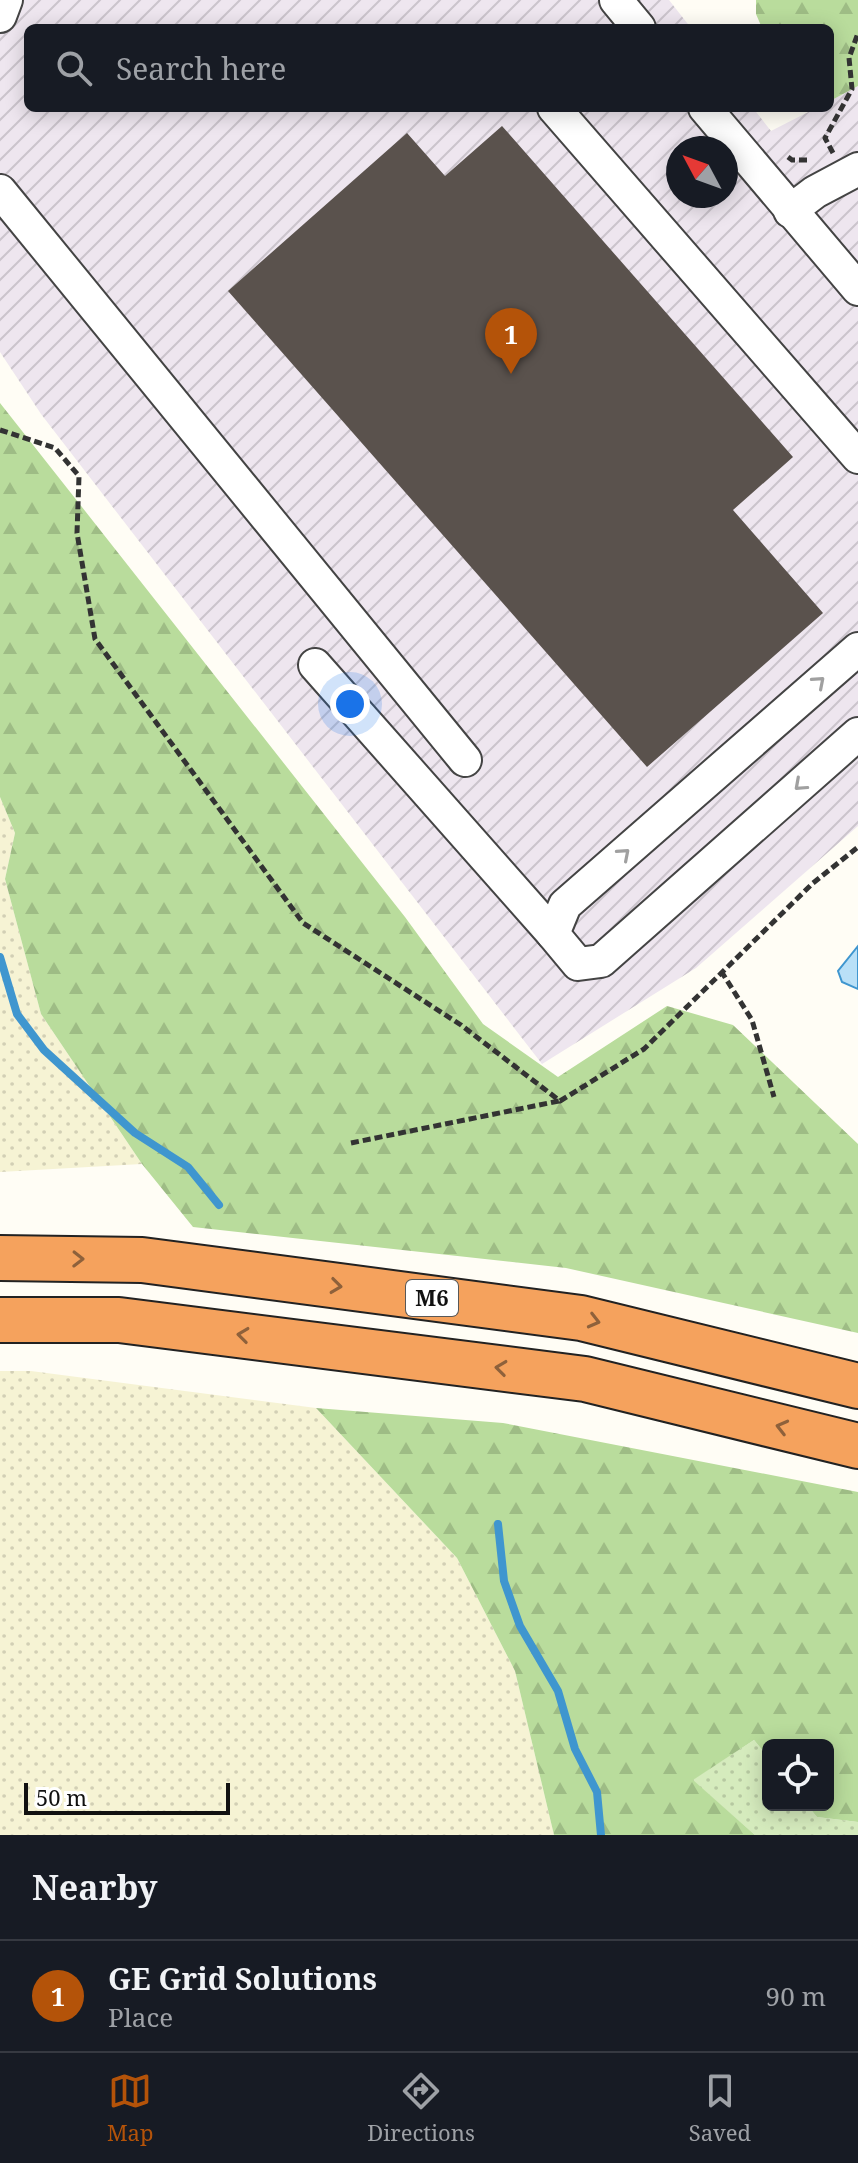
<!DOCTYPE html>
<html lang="en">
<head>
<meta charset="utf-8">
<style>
	:root { --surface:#171b24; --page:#242831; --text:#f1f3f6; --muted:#9ea1a6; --line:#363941; --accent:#b45309 }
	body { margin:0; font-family:"Noto Serif",serif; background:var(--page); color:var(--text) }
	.controls { position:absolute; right:24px; bottom:24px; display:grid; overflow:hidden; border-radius:12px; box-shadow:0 4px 20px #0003 }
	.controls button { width:72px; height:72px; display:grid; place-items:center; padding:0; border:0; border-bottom:2px solid var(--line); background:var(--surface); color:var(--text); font:40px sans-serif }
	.compass { position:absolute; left:666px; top:136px; width:72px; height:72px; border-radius:50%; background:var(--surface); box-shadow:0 4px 20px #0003; rotate:311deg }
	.scale { position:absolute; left:24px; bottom:20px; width:206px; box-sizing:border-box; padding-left:8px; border:4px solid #111; border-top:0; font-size:22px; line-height:28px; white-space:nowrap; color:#111; -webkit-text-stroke:6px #fff; paint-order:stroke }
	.you { position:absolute; left:350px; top:704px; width:28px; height:28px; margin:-20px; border:6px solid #fff; border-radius:50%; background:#1a73e8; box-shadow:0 0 0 12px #1a73e833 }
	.badge { display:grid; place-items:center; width:52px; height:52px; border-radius:50%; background:var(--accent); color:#fff; font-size:26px; font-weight:700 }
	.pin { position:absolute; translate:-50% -66px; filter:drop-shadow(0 2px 4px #0008) }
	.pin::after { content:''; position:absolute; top:42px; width:28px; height:24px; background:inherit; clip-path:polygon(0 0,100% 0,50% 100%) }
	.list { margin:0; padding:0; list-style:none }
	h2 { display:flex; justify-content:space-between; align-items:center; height:104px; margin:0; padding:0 32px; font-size:34px }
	h2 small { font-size:26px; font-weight:400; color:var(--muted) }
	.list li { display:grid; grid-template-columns:52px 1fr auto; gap:24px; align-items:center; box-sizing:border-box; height:112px; padding:0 32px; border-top:2px solid var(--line) }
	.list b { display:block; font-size:30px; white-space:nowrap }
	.list p { margin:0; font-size:26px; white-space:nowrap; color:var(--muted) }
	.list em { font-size:26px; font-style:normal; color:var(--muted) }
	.icon { flex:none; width:44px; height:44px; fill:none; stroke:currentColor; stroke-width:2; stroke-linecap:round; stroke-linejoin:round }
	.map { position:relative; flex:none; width:858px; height:1835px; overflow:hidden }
	.search { position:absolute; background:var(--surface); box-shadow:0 4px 20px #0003; left:24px; right:24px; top:24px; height:88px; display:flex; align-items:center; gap:20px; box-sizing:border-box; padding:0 28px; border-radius:12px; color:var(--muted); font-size:30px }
	.sheet { height:216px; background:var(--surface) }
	nav { display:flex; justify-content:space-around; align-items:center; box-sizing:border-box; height:112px; border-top:2px solid var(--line); background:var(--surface); font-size:22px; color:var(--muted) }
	nav a { display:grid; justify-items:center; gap:4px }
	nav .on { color:var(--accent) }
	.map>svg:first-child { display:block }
	.industrial { fill:url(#industrial-furrows); fill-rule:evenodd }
	.farmland { fill:url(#farmland-dots) }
	.grass { fill:url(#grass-dots) }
	.forest { fill:url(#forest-firs) }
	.water { fill:#b9e0f7; stroke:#3f96cf; stroke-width:2 }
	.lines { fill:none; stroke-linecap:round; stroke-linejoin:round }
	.stream { stroke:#3f96cf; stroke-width:8 }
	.building { fill:#5a524d }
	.minor-casing { stroke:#444; stroke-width:36 }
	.highway-casing { stroke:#222; stroke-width:48 }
	.path { stroke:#333; stroke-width:5; stroke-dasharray:8 4; stroke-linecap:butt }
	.minor { stroke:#fff; stroke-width:32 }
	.highway { stroke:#f5a25d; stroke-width:44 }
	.oneway { stroke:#a0a0a0 }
	.oneway2 { stroke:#8e613b }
	.labels { text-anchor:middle; stroke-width:8; stroke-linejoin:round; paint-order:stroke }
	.shield { fill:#fff; stroke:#585858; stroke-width:2 }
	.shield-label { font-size:22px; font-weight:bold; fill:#111 }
</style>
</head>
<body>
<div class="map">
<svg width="858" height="1835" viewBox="0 0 858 1835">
	<defs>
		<pattern id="industrial-furrows" width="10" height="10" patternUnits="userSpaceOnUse" patternTransform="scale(2)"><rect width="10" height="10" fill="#eee6ef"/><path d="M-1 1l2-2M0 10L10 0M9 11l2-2" fill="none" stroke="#cbc4cc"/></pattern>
		<pattern id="farmland-dots" width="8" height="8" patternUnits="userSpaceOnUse" patternTransform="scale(2)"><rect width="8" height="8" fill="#f6f3d4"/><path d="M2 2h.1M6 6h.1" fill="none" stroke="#d2cfb5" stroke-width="1.8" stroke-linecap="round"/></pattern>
		<pattern id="grass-dots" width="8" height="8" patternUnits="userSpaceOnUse" patternTransform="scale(2)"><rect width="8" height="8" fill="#d5ebbd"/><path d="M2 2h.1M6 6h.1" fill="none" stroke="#b6c8a1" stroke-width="1.8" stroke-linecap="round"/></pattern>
		<pattern id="forest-firs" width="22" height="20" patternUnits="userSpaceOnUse" patternTransform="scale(2)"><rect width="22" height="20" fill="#b9dc9c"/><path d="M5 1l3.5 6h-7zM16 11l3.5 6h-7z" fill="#9ebc85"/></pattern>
	</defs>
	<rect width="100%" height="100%" fill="#fffdf5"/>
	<path class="industrial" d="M0,0H669L691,28H28V108H753L771,131L816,108H830V101L858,86V826L696,968L542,1064L41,414L0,352ZM678,148H726V196H678Z"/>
	<g class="farmland">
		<path d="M0,797L15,833L5,879L41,1014L142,1164L0,1172Z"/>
		<path d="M0,1371H31L316,1408L457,1558L515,1671L554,1835H0Z"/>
	</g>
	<path class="grass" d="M754,1740L768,1757V1805H807L817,1817L858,1822V1835H755L692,1780Z"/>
	<g class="forest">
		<path d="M756,0H858V86L830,101V28H762L756,14Z"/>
		<path d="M0,403L405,917L483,1024L558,1077L667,1006L733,1025L858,1144V1333L566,1268L193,1227L142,1164L41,1014L5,879L15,833L0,797Z"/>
		<path d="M316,1408L503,1423L858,1492V1822L817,1817L807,1805H828V1745H768V1757L754,1740L693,1780L755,1835H554L515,1671L457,1558Z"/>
	</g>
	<path class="water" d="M858,946V989L842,982L838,971Z"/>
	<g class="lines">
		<g class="stream">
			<path d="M0,957L17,1014L44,1050L135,1133L188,1167L219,1205"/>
			<path d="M498,1524L504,1581L520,1626L558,1691L575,1749L597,1792L601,1835"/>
		</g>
	</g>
	<path class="building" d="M502,126L793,457L733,510L823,613L647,767L228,291L407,133L445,176Z"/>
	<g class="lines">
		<g class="minor-casing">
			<g id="minor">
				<path d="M616,0L639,28"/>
				<path d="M0,16L6,0"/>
				<path d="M554,108L858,457"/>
				<path d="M705,108L858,289"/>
				<path d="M0,191L465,760"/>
				<path d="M790,211L815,192L858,169"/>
				<path d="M858,649L565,905L553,934L578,964L601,961L858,734"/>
				<path d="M315,665L553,934"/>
			</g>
		</g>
		<g class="highway-casing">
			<g id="highway">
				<path d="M0,1258L142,1260L581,1318L858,1386"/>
				<path d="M0,1320H119L585,1379L858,1446"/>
			</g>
		</g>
		<g class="path">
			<path d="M833,153L825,138L852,89L849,58L858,33"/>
			<path d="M788,157L792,160H809"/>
			<path d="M0,430L55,448L79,476L77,533L95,639L303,923L461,1025L560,1101L644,1049L813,883L858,847"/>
			<path d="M721,971L752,1020L774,1097"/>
			<path d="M351,1143L559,1101"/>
		</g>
		<use href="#minor" class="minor"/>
		<use href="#highway" class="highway"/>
	</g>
	<defs><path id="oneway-chevron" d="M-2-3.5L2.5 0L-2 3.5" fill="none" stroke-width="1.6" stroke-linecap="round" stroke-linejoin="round" transform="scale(2)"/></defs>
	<g class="oneway">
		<use href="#oneway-chevron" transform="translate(819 682) rotate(-41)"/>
		<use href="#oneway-chevron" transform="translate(800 785) rotate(138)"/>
		<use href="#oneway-chevron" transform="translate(624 854) rotate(-41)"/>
	</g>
	<g class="oneway2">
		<use href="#oneway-chevron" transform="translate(78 1259) rotate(1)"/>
		<use href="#oneway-chevron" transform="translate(336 1286) rotate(7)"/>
		<use href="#oneway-chevron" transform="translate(594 1321) rotate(14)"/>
		<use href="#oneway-chevron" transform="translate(243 1335) rotate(-173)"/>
		<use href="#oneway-chevron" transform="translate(501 1368) rotate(-173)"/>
		<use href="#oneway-chevron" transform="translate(782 1427) rotate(-166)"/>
	</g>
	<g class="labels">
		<rect class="shield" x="406" y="1280" width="52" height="36" rx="6"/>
		<g class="shield-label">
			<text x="432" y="1306">M6</text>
		</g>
	</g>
</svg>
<div class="controls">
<button><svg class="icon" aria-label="locate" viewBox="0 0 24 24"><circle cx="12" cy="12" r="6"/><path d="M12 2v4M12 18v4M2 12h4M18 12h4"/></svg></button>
</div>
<svg class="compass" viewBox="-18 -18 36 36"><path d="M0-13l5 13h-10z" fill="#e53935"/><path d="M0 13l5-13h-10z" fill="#9ea1a6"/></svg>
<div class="scale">50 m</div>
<div class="you"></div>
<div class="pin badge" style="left:511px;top:374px">1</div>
<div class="search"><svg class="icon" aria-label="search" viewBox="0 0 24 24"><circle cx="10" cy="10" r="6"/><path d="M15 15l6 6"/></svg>Search here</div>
</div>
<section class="sheet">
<h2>Nearby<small></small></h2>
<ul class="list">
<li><span class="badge">1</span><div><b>GE Grid Solutions</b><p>Place</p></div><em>90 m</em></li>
</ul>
</section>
<nav>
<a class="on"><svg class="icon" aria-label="map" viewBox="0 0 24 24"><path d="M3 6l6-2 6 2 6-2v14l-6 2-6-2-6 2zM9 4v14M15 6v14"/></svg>Map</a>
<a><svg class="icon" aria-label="directions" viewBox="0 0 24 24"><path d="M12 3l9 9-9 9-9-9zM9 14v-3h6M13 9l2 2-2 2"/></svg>Directions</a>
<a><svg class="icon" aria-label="saved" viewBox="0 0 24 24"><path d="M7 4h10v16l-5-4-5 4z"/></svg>Saved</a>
</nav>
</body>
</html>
